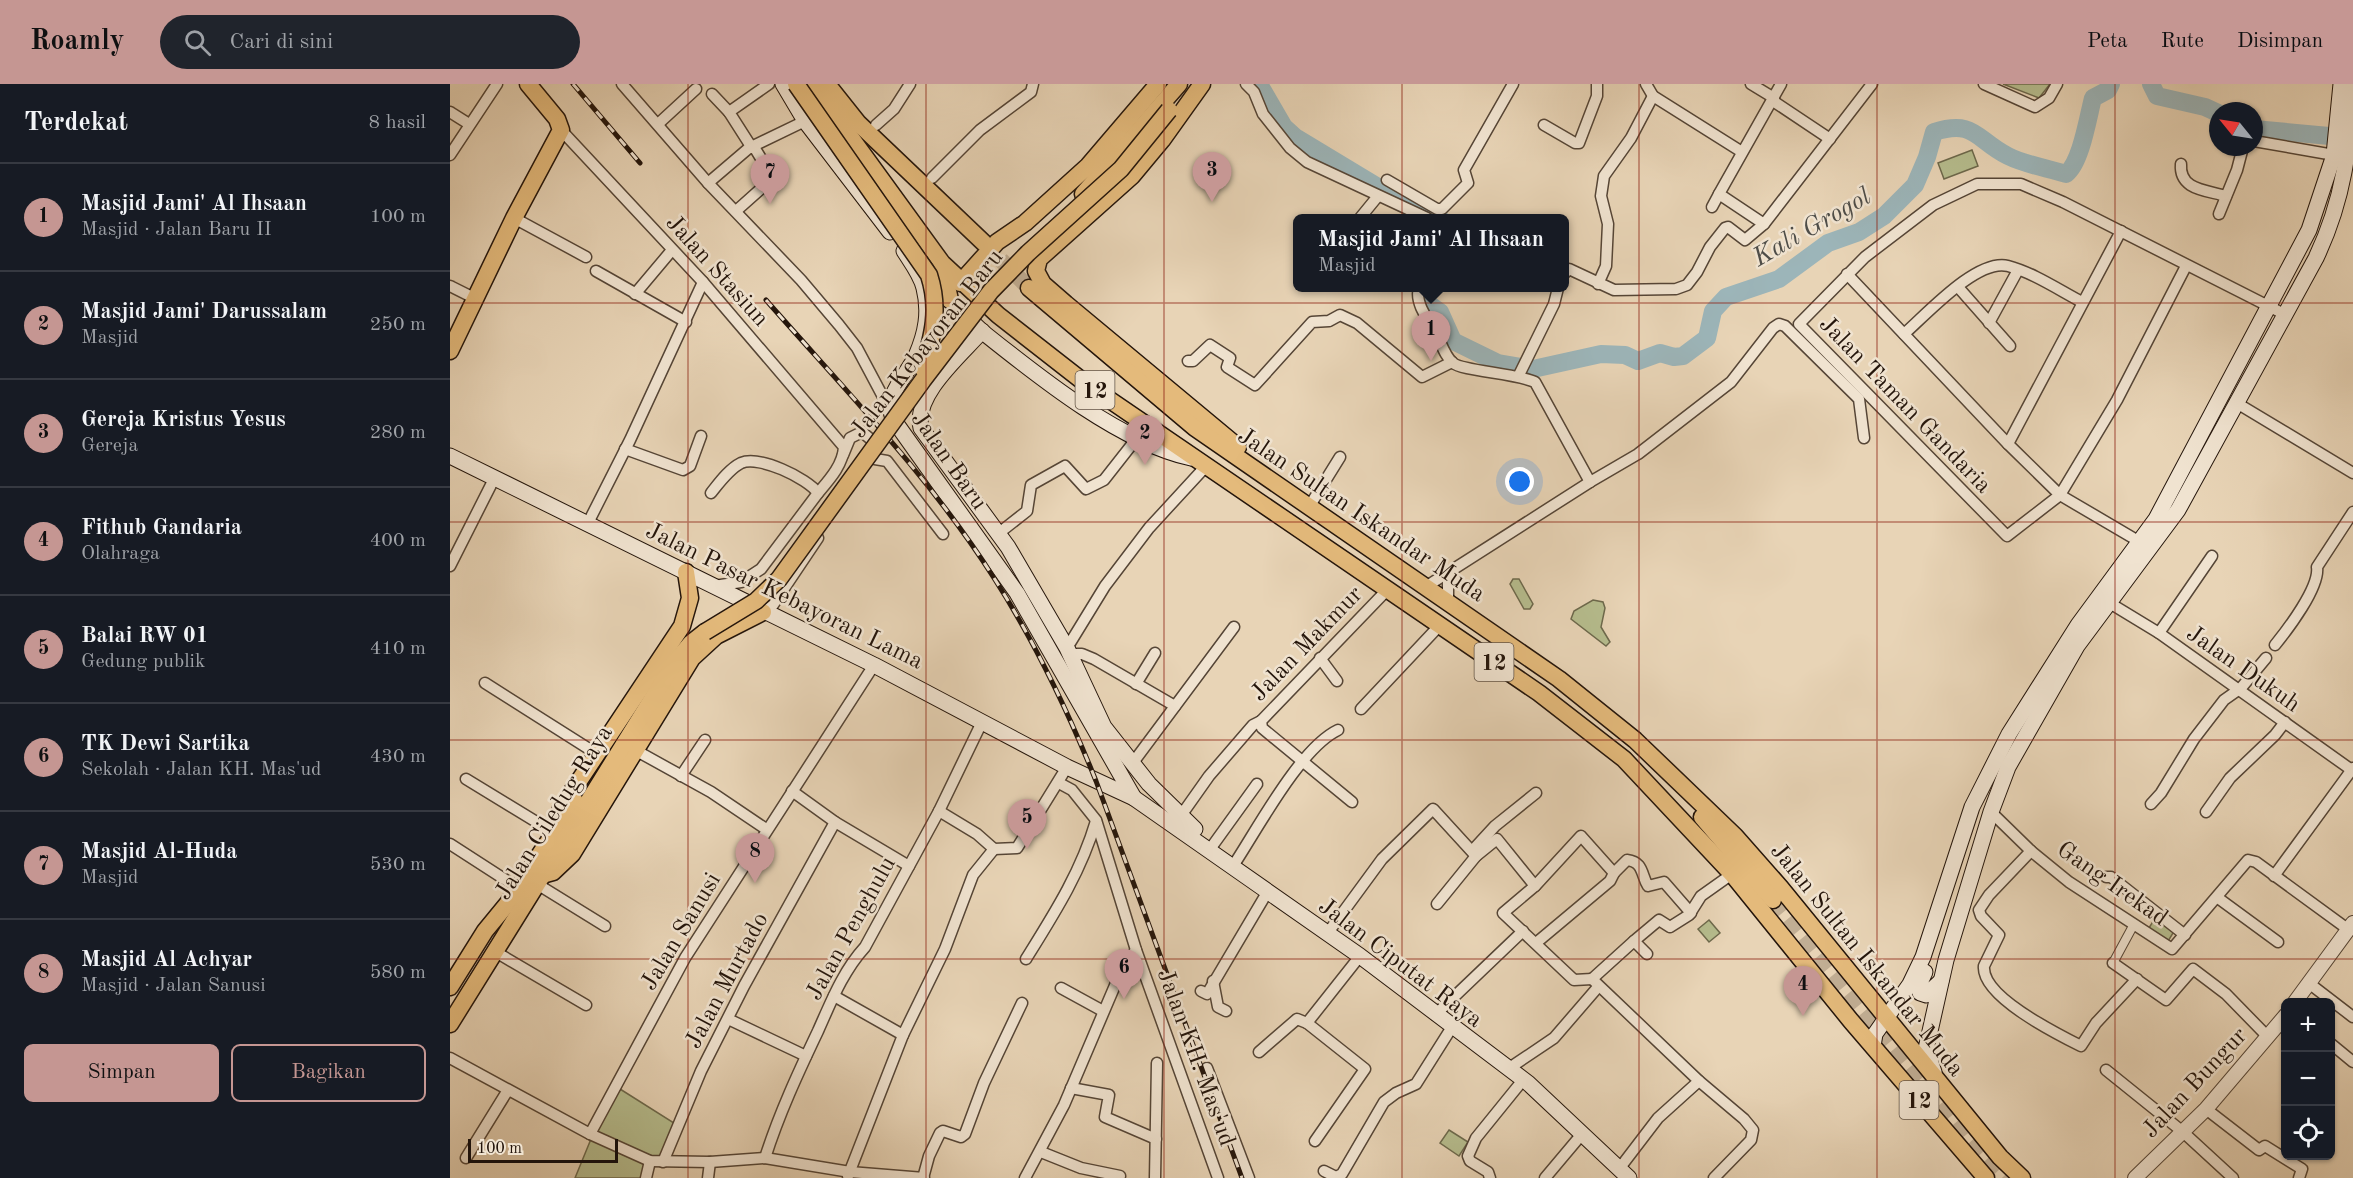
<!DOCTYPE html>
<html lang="id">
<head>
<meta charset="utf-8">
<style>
	:root { --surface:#171b24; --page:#20242c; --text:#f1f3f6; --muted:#9ea1a6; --line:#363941; --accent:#c59692 }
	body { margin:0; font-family:"Old Standard TT",serif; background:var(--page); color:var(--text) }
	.controls { position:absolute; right:18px; bottom:18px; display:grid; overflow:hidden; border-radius:9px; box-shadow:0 2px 4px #0004 }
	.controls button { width:54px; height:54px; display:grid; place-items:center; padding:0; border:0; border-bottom:2px solid var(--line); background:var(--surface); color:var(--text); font:30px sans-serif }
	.compass { position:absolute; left:1759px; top:18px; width:54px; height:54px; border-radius:50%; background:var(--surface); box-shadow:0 2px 4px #0004; rotate:300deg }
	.scale { position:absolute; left:18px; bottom:15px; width:150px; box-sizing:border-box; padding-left:6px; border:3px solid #24150b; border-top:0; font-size:16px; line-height:21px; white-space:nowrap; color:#24150b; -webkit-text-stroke:4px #f0e3d0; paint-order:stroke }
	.you { position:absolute; left:1070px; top:398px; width:21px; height:21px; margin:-15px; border:4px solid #fff; border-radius:50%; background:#1a73e8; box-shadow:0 0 0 9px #1a73e833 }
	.badge { display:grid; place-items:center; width:39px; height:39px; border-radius:50%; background:var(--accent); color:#111; font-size:20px; font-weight:700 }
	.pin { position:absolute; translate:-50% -50px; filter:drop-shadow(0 2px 3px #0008) }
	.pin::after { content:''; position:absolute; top:32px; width:21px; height:18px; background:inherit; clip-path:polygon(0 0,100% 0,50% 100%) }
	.popup { position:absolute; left:843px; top:130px; width:276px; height:78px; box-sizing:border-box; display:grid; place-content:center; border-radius:9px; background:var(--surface); filter:drop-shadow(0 2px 4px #0005); font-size:20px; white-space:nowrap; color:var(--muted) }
	.popup b { font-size:22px; color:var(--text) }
	.popup::after { content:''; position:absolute; left:50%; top:100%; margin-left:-12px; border:12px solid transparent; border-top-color:var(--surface) }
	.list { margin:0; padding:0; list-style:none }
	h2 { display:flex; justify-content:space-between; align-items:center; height:78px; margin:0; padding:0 24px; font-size:26px }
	h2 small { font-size:20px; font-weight:400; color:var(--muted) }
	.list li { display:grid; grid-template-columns:39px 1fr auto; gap:18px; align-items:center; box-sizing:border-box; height:108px; padding:0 24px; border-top:2px solid var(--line) }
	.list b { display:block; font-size:22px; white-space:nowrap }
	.list p { margin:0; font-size:20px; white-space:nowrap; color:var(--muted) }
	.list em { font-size:20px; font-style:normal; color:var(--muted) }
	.actions { display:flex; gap:12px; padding:18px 24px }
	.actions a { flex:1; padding:14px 0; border:2px solid var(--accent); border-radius:9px; text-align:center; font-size:21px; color:var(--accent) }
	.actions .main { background:var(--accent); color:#111 }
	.icon { flex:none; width:33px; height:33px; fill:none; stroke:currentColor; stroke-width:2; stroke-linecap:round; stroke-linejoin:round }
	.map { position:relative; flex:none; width:1903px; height:1094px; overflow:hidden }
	header { display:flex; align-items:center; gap:36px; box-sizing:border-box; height:84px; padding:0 30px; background:var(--accent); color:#111 }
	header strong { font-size:28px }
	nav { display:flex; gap:33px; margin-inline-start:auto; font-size:21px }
	.search { width:420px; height:54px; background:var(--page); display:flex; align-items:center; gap:15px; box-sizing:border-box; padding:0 21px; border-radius:33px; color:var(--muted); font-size:22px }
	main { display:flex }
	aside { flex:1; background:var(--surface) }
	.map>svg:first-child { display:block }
	.green { fill:#b6bd8e; stroke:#6d694c; stroke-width:1.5 }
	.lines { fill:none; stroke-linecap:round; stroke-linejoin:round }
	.river { stroke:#9cb5b9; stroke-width:18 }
	.trunk-tunnel { stroke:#c1ae94; stroke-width:16; stroke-dasharray:16 8; stroke-linecap:butt }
	.pedestrian-casing { stroke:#554536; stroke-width:10 }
	.minor-casing { stroke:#554536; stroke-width:13 }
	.tertiary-casing { stroke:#554536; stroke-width:16 }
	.secondary-casing { stroke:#24150b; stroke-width:17 }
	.primary-casing { stroke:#24150b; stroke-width:19 }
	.trunk-casing { stroke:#24150b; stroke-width:19 }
	.pedestrian { stroke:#f0e3d0; stroke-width:8 }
	.minor { stroke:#f0e3d0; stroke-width:10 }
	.tertiary { stroke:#f0e3d0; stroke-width:14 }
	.secondary { stroke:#f0e3d0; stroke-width:15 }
	.primary { stroke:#e4ba7b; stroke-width:16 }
	.trunk { stroke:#e4ba7b; stroke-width:16 }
	.rail-casing { stroke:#24150b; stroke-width:5 }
	.rail { stroke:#f0e3d0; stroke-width:3; stroke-dasharray:9; stroke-linecap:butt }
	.primary-bridge-casing { stroke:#24150b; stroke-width:19; stroke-linecap:butt }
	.trunk-bridge-casing { stroke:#24150b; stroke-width:19; stroke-linecap:butt }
	.primary-bridge { stroke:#e4ba7b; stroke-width:16 }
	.trunk-bridge { stroke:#e4ba7b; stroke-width:16 }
	.grid { fill:none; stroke:#8f2418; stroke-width:1.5; stroke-opacity:0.55 }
	.labels { text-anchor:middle; stroke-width:5; stroke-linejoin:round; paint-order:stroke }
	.shield { fill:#f0e3d0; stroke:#615346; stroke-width:1.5 }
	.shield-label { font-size:22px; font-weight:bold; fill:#24150b }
	.street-label { font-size:24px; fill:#24150b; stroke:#f0e3d0 }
	.water-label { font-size:26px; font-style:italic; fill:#4e4d48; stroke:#f0e3d0 }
</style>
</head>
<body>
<header>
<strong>Roamly</strong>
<div class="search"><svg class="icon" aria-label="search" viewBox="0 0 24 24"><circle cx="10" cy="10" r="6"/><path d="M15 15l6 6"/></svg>Cari di sini</div>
<nav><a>Peta</a><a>Rute</a><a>Disimpan</a></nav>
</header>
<main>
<aside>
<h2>Terdekat<small>8 hasil</small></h2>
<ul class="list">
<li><span class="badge">1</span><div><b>Masjid Jami' Al Ihsaan</b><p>Masjid · Jalan Baru II</p></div><em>100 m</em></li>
<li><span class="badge">2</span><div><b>Masjid Jami' Darussalam</b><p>Masjid</p></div><em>250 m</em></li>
<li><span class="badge">3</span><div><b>Gereja Kristus Yesus</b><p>Gereja</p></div><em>280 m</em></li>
<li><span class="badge">4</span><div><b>Fithub Gandaria</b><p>Olahraga</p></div><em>400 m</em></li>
<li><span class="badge">5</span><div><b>Balai RW 01</b><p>Gedung publik</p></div><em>410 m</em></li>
<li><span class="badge">6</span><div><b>TK Dewi Sartika</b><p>Sekolah · Jalan KH. Mas'ud</p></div><em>430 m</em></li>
<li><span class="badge">7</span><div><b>Masjid Al-Huda</b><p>Masjid</p></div><em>530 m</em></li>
<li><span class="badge">8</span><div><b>Masjid Al Achyar</b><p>Masjid · Jalan Sanusi</p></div><em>580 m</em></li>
</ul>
<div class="actions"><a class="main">Simpan</a><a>Bagikan</a></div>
</aside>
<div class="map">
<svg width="1903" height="1094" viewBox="0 0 1903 1094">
	<rect width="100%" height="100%" fill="#e8d4b6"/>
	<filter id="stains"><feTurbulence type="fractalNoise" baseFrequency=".00333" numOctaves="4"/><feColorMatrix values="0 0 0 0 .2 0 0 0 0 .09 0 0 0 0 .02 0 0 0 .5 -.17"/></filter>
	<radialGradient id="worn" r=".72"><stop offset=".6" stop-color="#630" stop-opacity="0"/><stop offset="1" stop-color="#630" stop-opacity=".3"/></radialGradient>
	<g class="green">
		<path d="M1553,0H1600L1589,14Z"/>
		<path d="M1522,66L1528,82L1494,95L1488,79Z"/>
		<path d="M1063,495H1069L1083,520L1080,525H1074L1060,500Z"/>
		<path d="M1143,516L1153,518L1155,524L1151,543L1160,558L1156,562L1121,535L1124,527Z"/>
		<path d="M1707,831L1726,844L1717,859L1697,847Z"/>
		<path d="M1259,836L1270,849L1259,858L1248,845Z"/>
		<path d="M170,1005L224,1039L210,1073L198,1072L146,1047Z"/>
		<path d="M999,1046L1018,1058L1009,1072L990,1059Z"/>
		<path d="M141,1055L195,1080L191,1094H125Z"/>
	</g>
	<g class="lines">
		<g class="river">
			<path d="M809,0L834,43L845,53L951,117L987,131L990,134"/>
			<path d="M1701,0L1707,12L1755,23L1768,29"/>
			<path d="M1804,45L1901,54"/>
			<path d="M976,204V218L990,228L1003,257L1048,279L1083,285L1151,270L1175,271L1188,277L1210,269L1224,273L1233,272L1257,254L1263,227L1276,213L1329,195L1378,159L1409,148L1434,132L1465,101L1477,73L1484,48C1525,35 1526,56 1558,72C1576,81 1597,84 1616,90C1631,79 1638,33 1643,14L1658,6L1661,0"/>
		</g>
		<g class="trunk-tunnel">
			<path d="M534,159L579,204"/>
			<path d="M1323,816L1521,1056L1557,1094"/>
		</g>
		<g class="pedestrian-casing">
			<path id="pedestrian" d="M1663,879L1683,842"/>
		</g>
		<g class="minor-casing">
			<g id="minor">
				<path d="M172,0L258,99L351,196L389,241L407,264L440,326"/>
				<path d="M796,0L804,8L813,30L840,64L857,78L977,134"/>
				<path d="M1196,0L1203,12L1292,68"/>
				<path d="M1301,0L1324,14"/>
				<path d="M1534,0L1585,23L1599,14L1607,0"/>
				<path d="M262,10L279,28"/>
				<path d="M1323,17L1380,55"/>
				<path d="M0,28L19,40"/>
				<path d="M208,40L246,5"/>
				<path d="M426,41L444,25L460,0"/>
				<path d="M1094,41L1125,59H1129L1147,12V0"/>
				<path d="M111,46L253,198L394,363C393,381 379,396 368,409C357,394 309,371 291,379C279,385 269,399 261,409"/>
				<path d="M1804,57L1884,71"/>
				<path d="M302,64L279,28L319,0"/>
				<path d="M0,71L47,0"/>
				<path d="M1731,80C1729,106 1756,106 1776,112"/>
				<path d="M482,94L530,46L581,8L583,0"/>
				<path d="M937,96L987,125H992L1018,99L1014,86L1063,0"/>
				<path d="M258,99L299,64L355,37"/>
				<path d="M1262,123L1269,110"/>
				<path d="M286,127L323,94L304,63"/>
				<path d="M1769,130L1787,86L1793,63"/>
				<path d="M64,134L136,173"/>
				<path d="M910,134L928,112"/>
				<path d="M1314,140L1269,110L1331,0"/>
				<path d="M1736,182L1667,316L1610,411L1557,452L1349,240L1415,173L1483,121L1527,100H1571L1613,118L1834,230"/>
				<path d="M146,187L236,238"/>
				<path d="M1114,190L1119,185L1164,206L1226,205L1237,201L1247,188L1260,163L1275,144L1278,143L1295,156L1314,140L1422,0"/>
				<path d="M1397,190L1558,360L1610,411L1690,458"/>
				<path d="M1148,200L1156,182L1158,140L1151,112L1154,92L1181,54L1203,12"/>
				<path d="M0,202L26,215"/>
				<path d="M1508,203L1560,262"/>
				<path d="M969,204C965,216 975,233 982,242C990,253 993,271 1003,279C1012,287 1065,289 1085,298L1140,398"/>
				<path d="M185,210L222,166"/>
				<path d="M1539,239L1568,186"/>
				<path d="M1454,250C1476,231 1527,174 1558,182C1584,189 1609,206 1632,218"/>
				<path d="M738,277H743L760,261L780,274L777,283L805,301L862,238L879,237L890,231L907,239L972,293L1002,278"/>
				<path d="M1069,291L1104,220L1108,204"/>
				<path d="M1785,318L1903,389"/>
				<path d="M1558,360L1671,147"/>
				<path d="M175,365L233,386L240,382L251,352"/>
				<path d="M393,371L400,354L412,348L424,358L425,367"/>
				<path d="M425,375L437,377L493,450"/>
				<path d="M859,423L890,373"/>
				<path d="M138,439L180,356L253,198"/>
				<path d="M549,449L577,427L581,401L615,382L636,405L654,396L687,354"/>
				<path d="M0,482L45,393"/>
				<path d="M264,502L291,498L311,485L368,409"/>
				<path d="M977,502L1140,398L1188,370L1281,298L1323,244L1329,240L1335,242L1409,315L1414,354"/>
				<path d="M998,518V491"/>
				<path d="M1658,518L1709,549L1903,687"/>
				<path d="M313,528L323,521L368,454"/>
				<path d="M1709,549L1762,472"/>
				<path d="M1825,561C1838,545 1870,503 1867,483L1903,428"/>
				<path d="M617,564L655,502L699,444L757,381"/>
				<path d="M620,570H632L644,575L725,622"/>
				<path d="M870,574L887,597"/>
				<path d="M35,599L147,670"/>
				<path d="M686,600L705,569"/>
				<path d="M911,625L990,541"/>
				<path d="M185,666L261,708L316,745"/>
				<path d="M682,680L784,543"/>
				<path d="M231,692L255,656"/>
				<path d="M16,695L98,745"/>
				<path d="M609,699L622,706L646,736L686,866L768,1094"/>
				<path d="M342,707L385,738L459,782"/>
				<path d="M902,718L812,644L811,637L938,505"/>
				<path d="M1701,720L1711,709L1744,655L1774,616L1791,604L1816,574"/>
				<path d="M489,727L527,750L544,765L567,764L617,683"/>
				<path d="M1541,728L1581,767L1539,811L1529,826L1531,832L1549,851L1534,882C1531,912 1607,950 1631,962L1646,939L1687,895"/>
				<path d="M1756,728L1780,694L1825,651L1835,638"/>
				<path d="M730,733L759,692L803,641L811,637"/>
				<path d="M0,760L68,804"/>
				<path d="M763,761L807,700"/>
				<path d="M1022,767L1045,742L1086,709"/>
				<path d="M1581,767L1619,798L1722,865L1798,776L1806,778L1899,846"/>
				<path d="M783,782C807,746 850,664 888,646"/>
				<path d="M1164,789L1177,776C1194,778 1191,791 1198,802L1214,798L1241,829"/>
				<path d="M1824,792L1903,684"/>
				<path d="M1656,793H1661L1735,851"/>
				<path d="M87,800L155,842"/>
				<path d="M1085,802L1131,752L1164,789L1160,797L1086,859"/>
				<path d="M1768,814L1828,858"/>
				<path d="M987,820L1026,772L1047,755L1085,802L1053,829L1124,896L1142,895"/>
				<path d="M877,850L932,775L983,725L1026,772"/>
				<path d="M1184,857L1209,836L1220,843L1239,831L1251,812L1282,790"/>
				<path d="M44,867L136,921"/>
				<path d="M576,875C604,830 631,788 646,737"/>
				<path d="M1663,879L1716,916L1743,885L1776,910L1817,952"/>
				<path d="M1142,895L1249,997L1294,1035L1303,1046L1301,1056L1264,1094"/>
				<path d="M1142,895L1184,857L1197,870"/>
				<path d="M763,897L768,923L776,927"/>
				<path d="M1860,900L1903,933"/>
				<path d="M611,904L653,927"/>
				<path d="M751,907L757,910L818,807"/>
				<path d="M384,912L453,951"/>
				<path d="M985,931L1073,847"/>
				<path d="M278,935L356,972"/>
				<path d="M857,939L915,985L865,1057"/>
				<path d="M1880,959L1903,978"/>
				<path d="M809,968L847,935L857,939L910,872"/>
				<path d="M0,974L140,1050L200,1077L260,1078L315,1074L400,1088L474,1094"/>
				<path d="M757,984L799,1094"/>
				<path d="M1058,985L1104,954L1148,903"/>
				<path d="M1656,986L1733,1048L1783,1094"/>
				<path d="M621,1004L659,1011L655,1033L706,1055"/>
				<path d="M1756,1025L1809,1066L1815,1062L1852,1085L1849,1094"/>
				<path d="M140,1050L235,874L424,581"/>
				<path d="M591,1068L631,1084L670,1092"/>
				<path d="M16,1074L58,1006"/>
				<path d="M315,1074C329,1030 348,989 368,947C381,918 393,887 415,863L489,727L532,638"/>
				<path d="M213,1078L251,987L294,902L385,738"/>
				<path d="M1169,1085L1208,1034L1249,997"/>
				<path d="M874,1087L886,1093L892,1090L934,1018L946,1009L966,1000L1002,943"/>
				<path d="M398,1092L453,951L495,865L523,791L544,765"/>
				<path d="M196,1094L200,1077"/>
				<path d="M258,1094L260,1078"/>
				<path d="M473,1094L479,1072L490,1049L493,1047L511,1053L515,1050L534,999L572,919"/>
				<path d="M575,1094L614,1021L672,885L686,866"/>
				<path d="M705,1094L707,979"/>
				<path d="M1040,1094L1038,1088L1020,1077L1018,1072L1026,1054L1073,996"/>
				<path d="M1095,1094L1132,1050"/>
			</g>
		</g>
		<g class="tertiary-casing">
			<g id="tertiary">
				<path d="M1845,918L1903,839"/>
				<path d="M1685,1094L1756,1025L1836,931"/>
			</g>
		</g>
		<g class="secondary-casing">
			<g id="secondary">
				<path d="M333,0L355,37L440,148"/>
				<path d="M454,167C461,178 471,191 474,204C480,228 476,249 466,272C456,293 434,310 443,335L567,509L684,714"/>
				<path d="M490,208C506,220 519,236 534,249C589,293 671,359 741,374"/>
				<path d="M532,247C511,271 463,311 471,344L558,463L617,564L654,643L699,700L745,745"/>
				<path d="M0,372L424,581L617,683L684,714L910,872L1078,999L1179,1094"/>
				<path d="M1475,888L1468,903L1470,909L1476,911L1491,897"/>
				<path d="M1423,962L1425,950L1460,900L1473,873L1522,723L1559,650L1628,541L1706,435L1859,146L1884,71L1891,0"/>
				<path d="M1484,988L1476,965L1496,876L1541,728L1558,683L1627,562L1728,426L1866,174C1894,115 1900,63 1903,0"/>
			</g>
		</g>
		<g class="primary-casing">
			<g id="primary">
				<path d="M633,110L729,0"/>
				<path d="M0,267L64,134L111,46L107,35L78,0"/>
				<path d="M111,724L232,542L240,514L236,488"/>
				<path d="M92,791L103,788L122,770L242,574L266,552L313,528"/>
				<path d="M0,903L35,847L58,819L125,717"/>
				<path d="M0,940L225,578L241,559L255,548"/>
			</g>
		</g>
		<g class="trunk-casing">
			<g id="trunk">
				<path d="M362,0L492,179L548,231L635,299L1089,609L1174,675L1282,790L1401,937L1536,1094"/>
				<path d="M377,0L408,39L534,159"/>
				<path d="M752,0L712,56L682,92L589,175L586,187L593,200L616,220L788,363"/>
				<path d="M492,180L500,216"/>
				<path d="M510,199L547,158L575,139L638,82L708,0"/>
				<path d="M579,204L745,344L1109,595L1185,656L1285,752L1330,803L1550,1073L1572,1094"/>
				<path d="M1252,733L1323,816"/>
			</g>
		</g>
		<use href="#pedestrian" class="pedestrian"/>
		<use href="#minor" class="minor"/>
		<use href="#tertiary" class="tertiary"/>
		<use href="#secondary" class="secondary"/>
		<use href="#primary" class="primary"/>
		<use href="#trunk" class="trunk"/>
		<g class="rail-casing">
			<g id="rail">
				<path d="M123,0L190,79"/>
				<path d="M316,216C395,306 480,393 544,494C585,558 618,627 646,697L792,1094"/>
			</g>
		</g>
		<use href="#rail" class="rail"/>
		<g class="primary-bridge-casing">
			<path id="primary-bridge" d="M255,548L306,517L329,495L473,296L541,207L578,169L671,85L719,26"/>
		</g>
		<g class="trunk-bridge-casing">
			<path id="trunk-bridge" d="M346,0L479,191C490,225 483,251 473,285"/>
		</g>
		<use href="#primary-bridge" class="primary-bridge"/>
		<use href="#trunk-bridge" class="trunk-bridge"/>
	</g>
	<path class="grid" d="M238,0V1094M476,0V1094M714,0V1094M952,0V1094M1189,0V1094M1427,0V1094M1665,0V1094M0,219H1903M0,438H1903M0,656H1903M0,875H1903"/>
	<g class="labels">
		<g class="shield">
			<rect x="625.5" y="287" width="39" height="38" rx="4.5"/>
			<rect x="1024.5" y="559" width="39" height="38" rx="4.5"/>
			<rect x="1449.5" y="997" width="39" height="38" rx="4.5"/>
		</g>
		<g class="shield-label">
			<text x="645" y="314">12</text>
			<text x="1044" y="586">12</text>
			<text x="1469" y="1024">12</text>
		</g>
		<g class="street-label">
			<text transform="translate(268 186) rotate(48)" y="8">Jalan Stasiun</text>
			<text transform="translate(476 259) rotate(-52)" y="8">Jalan Kebayoran Baru</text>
			<text transform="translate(1456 320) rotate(46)" y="8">Jalan Taman Gandaria</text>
			<text transform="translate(500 376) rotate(55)" y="8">Jalan Baru</text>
			<text transform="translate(912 430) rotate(34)" y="8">Jalan Sultan Iskandar Muda</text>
			<text transform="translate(335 511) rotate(26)" y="8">Jalan Pasar Kebayoran Lama</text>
			<text transform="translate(856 559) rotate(-46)" y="8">Jalan Makmur</text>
			<text transform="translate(1794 584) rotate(35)" y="8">Jalan Dukuh</text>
			<text transform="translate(103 728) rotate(-58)" y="8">Jalan Ciledug Raya</text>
			<text transform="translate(1663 799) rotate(35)" y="8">Gang Irekad</text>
			<text transform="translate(400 844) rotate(-61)" y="8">Jalan Penghulu</text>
			<text transform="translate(230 847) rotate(-59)" y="8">Jalan Sanusi</text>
			<text transform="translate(1418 875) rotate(51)" y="8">Jalan Sultan Iskandar Muda</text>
			<text transform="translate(951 878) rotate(37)" y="8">Jalan Ciputat Raya</text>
			<text transform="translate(276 896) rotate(-62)" y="8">Jalan Murtado</text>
			<text transform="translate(747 973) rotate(70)" y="8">Jalan KH. Mas'ud</text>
			<text transform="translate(1744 998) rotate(-47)" y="8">Jalan Bungur</text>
		</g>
		<g class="water-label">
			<text transform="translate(1361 142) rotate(-30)" y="9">Kali Grogol</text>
		</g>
	</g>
	<rect width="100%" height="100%" filter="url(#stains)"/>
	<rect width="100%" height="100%" fill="url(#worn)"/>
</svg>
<div class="controls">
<button>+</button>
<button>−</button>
<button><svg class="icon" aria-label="locate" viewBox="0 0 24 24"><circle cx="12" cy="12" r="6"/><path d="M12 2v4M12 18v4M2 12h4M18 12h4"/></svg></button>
</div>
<svg class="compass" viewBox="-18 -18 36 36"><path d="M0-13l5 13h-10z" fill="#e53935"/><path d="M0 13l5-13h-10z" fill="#9ea1a6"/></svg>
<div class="scale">100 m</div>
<div class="you"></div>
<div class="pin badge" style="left:981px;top:277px">1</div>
<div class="popup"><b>Masjid Jami' Al Ihsaan</b>Masjid</div>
<div class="pin badge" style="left:695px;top:381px">2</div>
<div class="pin badge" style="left:762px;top:118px">3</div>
<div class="pin badge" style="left:1353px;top:932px">4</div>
<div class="pin badge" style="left:577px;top:765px">5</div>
<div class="pin badge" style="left:674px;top:915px">6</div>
<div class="pin badge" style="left:320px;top:120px">7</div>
<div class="pin badge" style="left:305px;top:799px">8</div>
</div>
</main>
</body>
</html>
